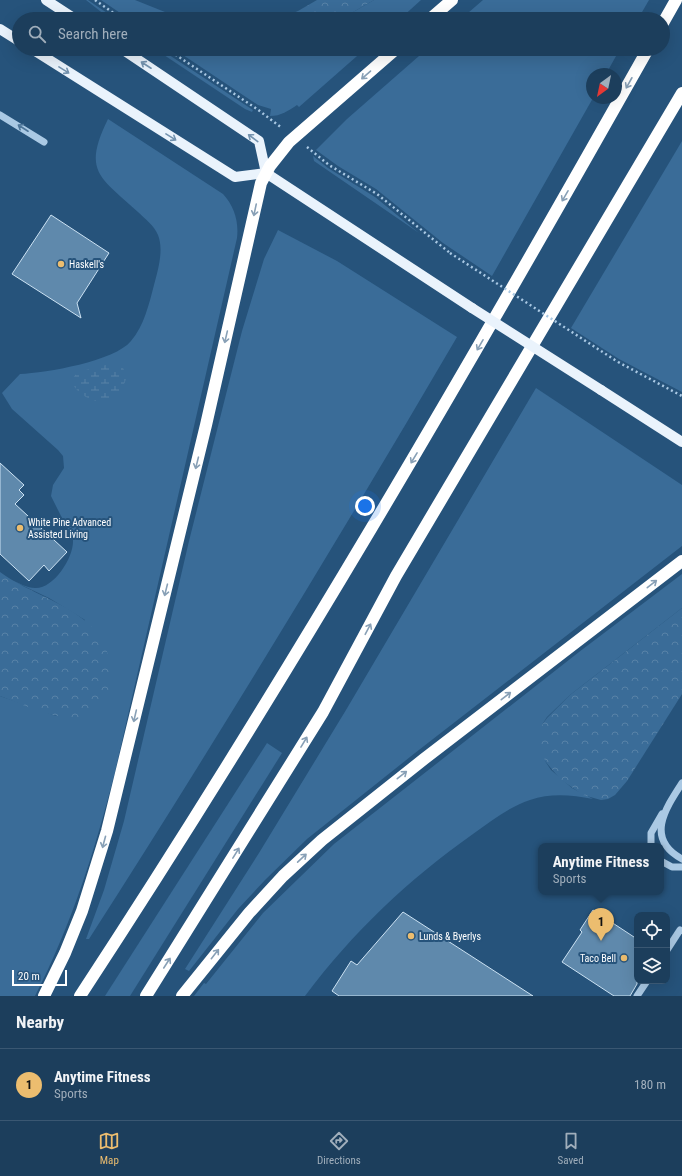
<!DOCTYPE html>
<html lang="en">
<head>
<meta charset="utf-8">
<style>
	:root { --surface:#1c3e5c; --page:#254562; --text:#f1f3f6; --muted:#a0aebb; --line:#3a5772; --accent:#ecbd6f }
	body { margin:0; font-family:"Roboto Condensed",sans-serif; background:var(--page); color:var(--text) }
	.controls { position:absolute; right:12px; bottom:12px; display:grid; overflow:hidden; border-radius:8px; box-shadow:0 4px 16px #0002 }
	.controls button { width:36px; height:36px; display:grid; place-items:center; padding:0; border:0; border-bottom:1px solid var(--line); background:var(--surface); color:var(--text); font:20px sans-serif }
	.compass { position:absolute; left:586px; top:68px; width:36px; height:36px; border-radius:50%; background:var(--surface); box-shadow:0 4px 16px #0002; rotate:213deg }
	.scale { position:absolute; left:12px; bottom:10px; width:55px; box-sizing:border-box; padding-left:4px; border:2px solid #fff; border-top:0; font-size:11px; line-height:14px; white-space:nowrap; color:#fff; -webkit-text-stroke:3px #26537b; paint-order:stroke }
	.you { position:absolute; left:365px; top:506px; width:14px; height:14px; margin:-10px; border:3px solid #fff; border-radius:50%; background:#1a73e8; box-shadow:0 0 0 6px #1a73e833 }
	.badge { display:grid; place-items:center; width:26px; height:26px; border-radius:50%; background:var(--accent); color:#111; font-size:13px; font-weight:700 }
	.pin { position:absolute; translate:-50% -33px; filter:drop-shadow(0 1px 2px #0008) }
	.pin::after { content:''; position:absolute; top:21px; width:14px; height:12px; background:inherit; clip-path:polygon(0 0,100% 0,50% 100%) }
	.popup { position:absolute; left:538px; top:843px; width:126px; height:52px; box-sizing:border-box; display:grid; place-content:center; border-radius:8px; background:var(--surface); filter:drop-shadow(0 1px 3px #0005); font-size:13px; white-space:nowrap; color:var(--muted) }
	.popup b { font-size:15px; color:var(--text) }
	.popup::after { content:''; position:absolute; left:50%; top:100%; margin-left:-8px; border:8px solid transparent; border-top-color:var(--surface) }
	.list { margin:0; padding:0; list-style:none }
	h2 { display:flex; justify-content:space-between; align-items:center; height:52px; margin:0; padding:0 16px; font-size:17px }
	h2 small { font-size:13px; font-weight:400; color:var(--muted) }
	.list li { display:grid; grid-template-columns:26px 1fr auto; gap:12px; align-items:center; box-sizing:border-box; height:72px; padding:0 16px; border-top:1px solid var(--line) }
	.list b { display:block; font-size:15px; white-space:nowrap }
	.list p { margin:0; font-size:13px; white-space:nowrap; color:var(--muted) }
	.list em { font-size:13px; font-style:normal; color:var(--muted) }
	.icon { flex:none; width:22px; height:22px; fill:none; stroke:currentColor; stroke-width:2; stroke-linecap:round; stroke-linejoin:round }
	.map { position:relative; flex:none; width:682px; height:996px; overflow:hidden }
	.search { position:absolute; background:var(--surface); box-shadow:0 4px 16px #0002; left:12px; right:12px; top:12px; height:44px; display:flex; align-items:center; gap:10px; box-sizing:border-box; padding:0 14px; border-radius:22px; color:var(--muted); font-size:15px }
	.sheet { height:124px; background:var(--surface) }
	nav { display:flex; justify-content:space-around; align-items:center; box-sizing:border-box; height:56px; border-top:1px solid var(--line); background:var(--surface); font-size:11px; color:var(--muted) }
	nav a { display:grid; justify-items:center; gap:2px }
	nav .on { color:var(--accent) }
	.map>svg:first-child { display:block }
	.green { fill:#3a6c98 }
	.forest { fill:url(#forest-crowns) }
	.wetland { fill:url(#wetland-marsh) }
	.building { fill:#5f89ac; stroke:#cce2f3 }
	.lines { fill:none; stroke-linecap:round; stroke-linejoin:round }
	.path { stroke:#aac9e4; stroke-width:2.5; stroke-dasharray:2 3; stroke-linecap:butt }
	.minor { stroke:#aac9e4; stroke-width:7 }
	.major { stroke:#eaf3fc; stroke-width:10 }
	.highway { stroke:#fff; stroke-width:12 }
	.path-bridge { stroke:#aac9e4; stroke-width:2.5; stroke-dasharray:2 3; stroke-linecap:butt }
	.major-bridge { stroke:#eaf3fc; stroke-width:10 }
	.oneway { stroke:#7493af }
	.oneway2 { stroke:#88a0b6 }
	.oneway3 { stroke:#4e769a }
	.poi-dot { fill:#ecbd6f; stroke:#26537b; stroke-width:1.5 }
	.labels { text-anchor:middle; stroke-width:4; stroke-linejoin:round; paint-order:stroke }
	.poi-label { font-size:10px; fill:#fff; stroke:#26537b; text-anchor:start }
</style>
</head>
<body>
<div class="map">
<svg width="682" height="996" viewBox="0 0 682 996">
	<defs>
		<pattern id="forest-crowns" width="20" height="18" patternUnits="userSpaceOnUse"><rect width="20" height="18" fill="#3a6c98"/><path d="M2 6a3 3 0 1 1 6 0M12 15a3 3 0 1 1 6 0" fill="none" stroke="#5882a7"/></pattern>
		<pattern id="wetland-marsh" width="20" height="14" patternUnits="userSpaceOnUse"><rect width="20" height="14" fill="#3a6c98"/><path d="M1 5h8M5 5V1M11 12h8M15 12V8" fill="none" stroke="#5882a7"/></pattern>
	</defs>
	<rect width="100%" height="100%" fill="#26537b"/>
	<g class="green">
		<path d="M86,0H88L116,19H110Z"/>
		<path d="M101,0H135L170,14L187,19H129Z"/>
		<path d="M374,0H421L400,19H341Z"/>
		<path d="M483,0H649L638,19H461Z"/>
		<path d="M155,49H160L253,110L252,112L245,109Z"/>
		<path d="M174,49H255L269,55L287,49H365L299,107L297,105C288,111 281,116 270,116L271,109L258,105Z"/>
		<path d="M427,49H620L606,74H592L593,98L492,276L443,243L376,189L338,166L316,150L347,119Z"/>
		<path d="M108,119L223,194C234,206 239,221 237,238L115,772C95,850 72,924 35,996H0V696L56,716L85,620L49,598L11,580C19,583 27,588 35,588C54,589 74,557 73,540L51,496L53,485L64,468L63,456L58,450L12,409L2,393L20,374C46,373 115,361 131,341C144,326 149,304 154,285C158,270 164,250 158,235C154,225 145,219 138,212C100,177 82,172 108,119Z"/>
		<path d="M682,141V392L619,359L571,328Z"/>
		<path d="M313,156L328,168L375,197L419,233L314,161Z"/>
		<path d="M278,230L337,261L457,337C338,540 216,741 89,939H86L104,890L124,821L189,541L242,331L264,259Z"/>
		<path d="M536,388L682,485V546L415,753L307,839L265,880L238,909L189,971L185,969L259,853L346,710Z"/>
		<path d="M682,574V608L570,695L547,717L542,725L545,761L551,770L572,788L593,799C571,795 551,793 530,800C509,807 491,821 473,834C408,880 353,932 305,996H194L204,983L206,984L263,913L334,844L579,652Z"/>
		<path d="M267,743L282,753L130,996H105Z"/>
	</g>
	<g class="forest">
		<path d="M317,0H374L341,19H279L298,11Z"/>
		<path d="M255,49H287L269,55Z"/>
		<path d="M0,572C30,594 69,602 95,630C117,654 119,712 79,717C53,720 24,705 0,696Z"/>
		<path d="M682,608V694L627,781L615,795L608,799L601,800L583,795L560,779L545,761L538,740L542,725L547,718L570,695Z"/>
	</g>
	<path class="wetland" d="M110,364L123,368L127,376C125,385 116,399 106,401C94,404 72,392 72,379L78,372Z"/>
	<g class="building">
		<path d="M51,215L109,253L77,303L81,318L12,274Z"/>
		<path d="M0,463L24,485L19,490L24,495L15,504L67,552L49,571L44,565L29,581L0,554Z"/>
		<path d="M593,910L637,939V984L630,996H614L562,962L582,932L580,930Z"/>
		<path d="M403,912L533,996H339L332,991L351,961L357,965Z"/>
	</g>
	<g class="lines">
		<g class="path">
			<path d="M95,0L122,19"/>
			<path d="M167,49L257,109L282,128"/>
			<path d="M307,147L329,165L377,194L450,253"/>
			<path d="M618,362L682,396"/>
		</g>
		<g class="minor">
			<path d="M0,115L44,142"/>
			<path d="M682,783C665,809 645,839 682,859"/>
			<path d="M651,846V833L662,814"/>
			<path d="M661,861L672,867H682"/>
			<path d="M667,950L680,930"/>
			<path d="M637,996L647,981"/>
		</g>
		<g class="major">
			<path d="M46,0L75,19"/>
			<path d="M0,29L19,41"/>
			<path d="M32,49L235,177L266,173L472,308"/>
			<path d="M122,49L259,141L266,173"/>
			<path d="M601,390L682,442"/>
		</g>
		<g class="highway">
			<path d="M430,19L452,0"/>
			<path d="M663,23L676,0"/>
			<path d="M44,996L65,953L82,911L107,831L206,425L261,183L270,166L289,142L396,49"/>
			<path d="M80,996C282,688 467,370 648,49"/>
			<path d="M146,996L323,712L396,576L682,93"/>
			<path d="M182,996L249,913L283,876L322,840L424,759L682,561"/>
		</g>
		<path class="path-bridge" d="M450,253L618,362"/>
		<path class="major-bridge" d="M472,308L601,390"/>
	</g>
	<defs><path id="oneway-shaft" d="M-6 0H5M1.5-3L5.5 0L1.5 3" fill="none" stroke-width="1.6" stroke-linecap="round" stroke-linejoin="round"/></defs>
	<g class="oneway">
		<use href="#oneway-shaft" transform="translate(146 65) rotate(-147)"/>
		<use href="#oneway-shaft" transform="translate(64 70) rotate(32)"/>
		<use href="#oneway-shaft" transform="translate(171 137) rotate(32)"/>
		<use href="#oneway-shaft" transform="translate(253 138) rotate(-143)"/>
	</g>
	<g class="oneway2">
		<use href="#oneway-shaft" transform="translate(366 75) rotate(139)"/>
		<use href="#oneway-shaft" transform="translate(629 83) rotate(119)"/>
		<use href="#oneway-shaft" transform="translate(565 196) rotate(120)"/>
		<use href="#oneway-shaft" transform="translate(255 210) rotate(102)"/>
		<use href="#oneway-shaft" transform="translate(226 337) rotate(103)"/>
		<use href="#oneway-shaft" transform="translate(480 345) rotate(120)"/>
		<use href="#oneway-shaft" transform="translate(414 458) rotate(121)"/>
		<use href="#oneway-shaft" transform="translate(197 463) rotate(104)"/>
		<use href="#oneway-shaft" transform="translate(652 584) rotate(-38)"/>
		<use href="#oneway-shaft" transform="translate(166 590) rotate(104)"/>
		<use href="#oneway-shaft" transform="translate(368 629) rotate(-62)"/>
		<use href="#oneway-shaft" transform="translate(506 696) rotate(-38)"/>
		<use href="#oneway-shaft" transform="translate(135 716) rotate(103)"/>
		<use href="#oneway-shaft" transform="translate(304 742) rotate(-59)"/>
		<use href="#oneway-shaft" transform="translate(402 775) rotate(-38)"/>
		<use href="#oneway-shaft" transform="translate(104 842) rotate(105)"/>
		<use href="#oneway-shaft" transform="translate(236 853) rotate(-58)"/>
		<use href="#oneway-shaft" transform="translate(302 858) rotate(-43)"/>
		<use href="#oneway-shaft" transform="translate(215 954) rotate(-52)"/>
		<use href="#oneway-shaft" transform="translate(167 963) rotate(-57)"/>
	</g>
	<use class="oneway3" href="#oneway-shaft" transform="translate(23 128) rotate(-147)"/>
	<g class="poi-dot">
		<circle cx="61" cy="264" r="4"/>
		<circle cx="20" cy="528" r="4"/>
		<circle cx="411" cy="936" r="4"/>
		<circle cx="624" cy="958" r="4"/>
	</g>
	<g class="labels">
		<g class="poi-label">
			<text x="69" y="268">Haskell's</text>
			<text x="28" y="526">White Pine Advanced<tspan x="28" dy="12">Assisted Living</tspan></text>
			<text x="419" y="940">Lunds &amp; Byerlys</text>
			<text x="616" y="962" text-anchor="end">Taco Bell</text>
		</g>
	</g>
</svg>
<div class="controls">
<button><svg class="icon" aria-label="locate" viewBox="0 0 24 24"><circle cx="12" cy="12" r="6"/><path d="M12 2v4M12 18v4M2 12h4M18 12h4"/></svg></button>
<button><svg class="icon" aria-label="layers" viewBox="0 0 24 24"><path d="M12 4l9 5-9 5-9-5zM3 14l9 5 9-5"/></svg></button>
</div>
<svg class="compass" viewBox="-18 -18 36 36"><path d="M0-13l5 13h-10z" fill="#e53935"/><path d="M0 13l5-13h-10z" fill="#a0aebb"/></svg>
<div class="scale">20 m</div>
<div class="you"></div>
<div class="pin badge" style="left:601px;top:941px">1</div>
<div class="popup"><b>Anytime Fitness</b>Sports</div>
<div class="search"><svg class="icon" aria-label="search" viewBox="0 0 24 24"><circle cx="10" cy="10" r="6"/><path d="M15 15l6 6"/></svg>Search here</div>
</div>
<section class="sheet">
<h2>Nearby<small></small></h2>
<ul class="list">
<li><span class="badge">1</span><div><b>Anytime Fitness</b><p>Sports</p></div><em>180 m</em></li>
</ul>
</section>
<nav>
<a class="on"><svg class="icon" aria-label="map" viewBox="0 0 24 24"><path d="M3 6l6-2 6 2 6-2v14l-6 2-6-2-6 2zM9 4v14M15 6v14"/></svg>Map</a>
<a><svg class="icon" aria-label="directions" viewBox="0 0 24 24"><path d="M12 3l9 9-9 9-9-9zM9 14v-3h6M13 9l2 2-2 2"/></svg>Directions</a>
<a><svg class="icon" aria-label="saved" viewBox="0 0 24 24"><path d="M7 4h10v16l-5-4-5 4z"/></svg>Saved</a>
</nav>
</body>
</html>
